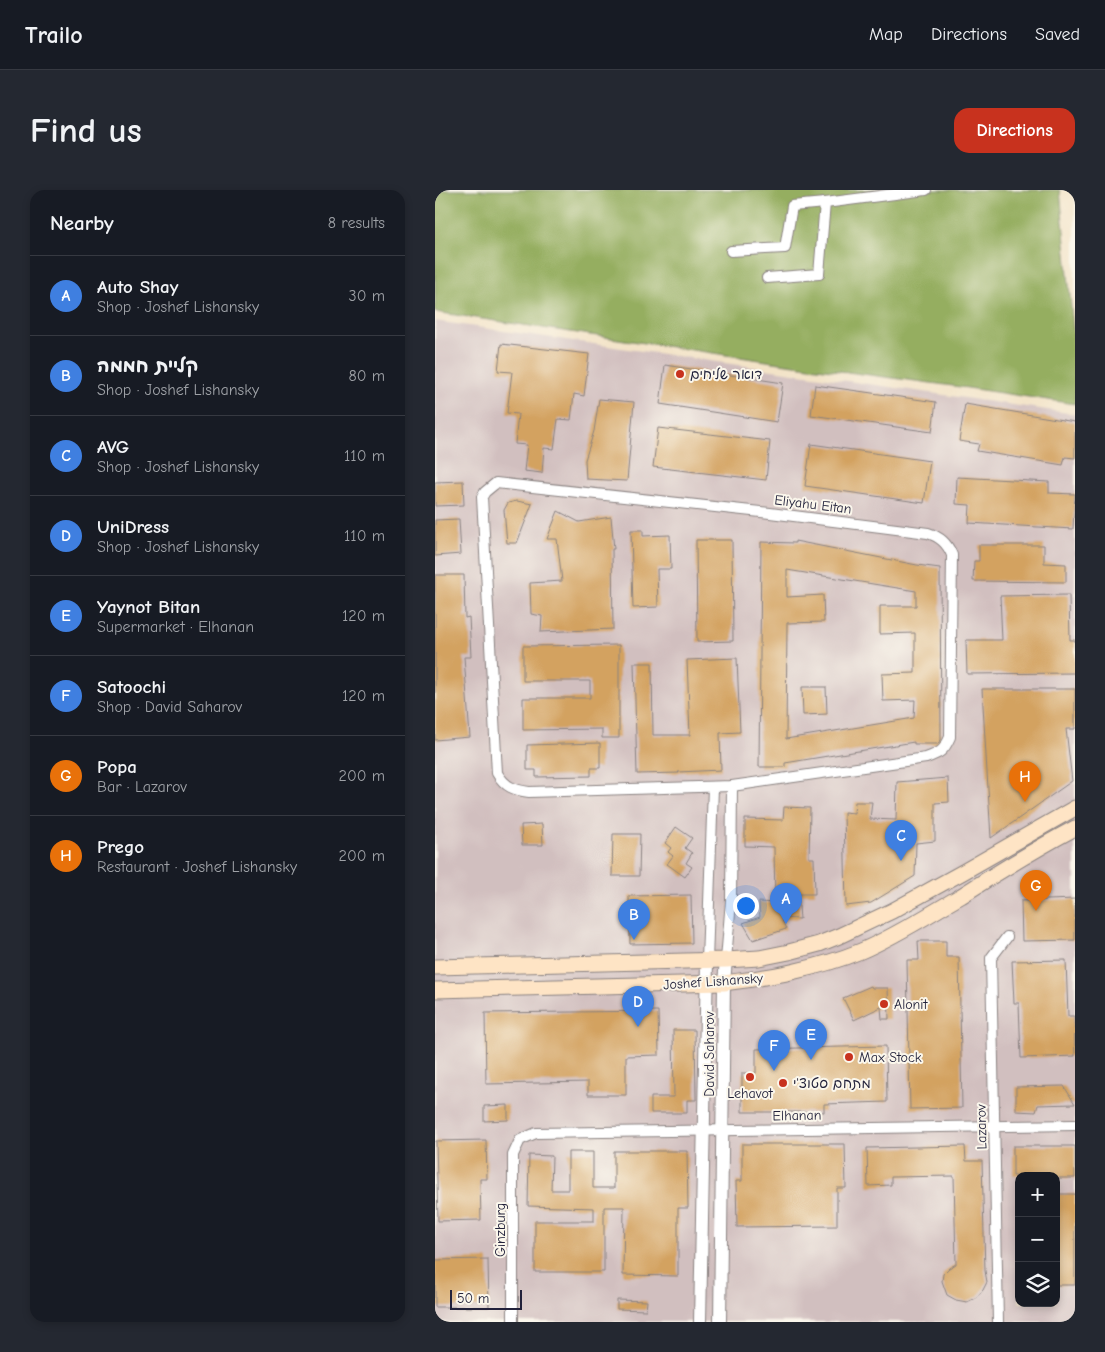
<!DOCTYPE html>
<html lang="en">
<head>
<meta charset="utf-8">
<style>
	:root { --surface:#171b24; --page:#242831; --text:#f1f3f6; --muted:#9ea1a6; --line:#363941; --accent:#c8321e }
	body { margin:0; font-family:"Comic Neue","Playpen Sans Hebrew",sans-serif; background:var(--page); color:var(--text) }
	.controls { position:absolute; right:15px; bottom:15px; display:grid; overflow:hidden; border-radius:10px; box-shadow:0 2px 8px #0003 }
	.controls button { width:45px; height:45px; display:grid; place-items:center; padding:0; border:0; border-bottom:1px solid var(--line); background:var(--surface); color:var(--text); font:25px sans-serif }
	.scale { position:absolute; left:15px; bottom:12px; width:72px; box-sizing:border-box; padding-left:5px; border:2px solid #22223b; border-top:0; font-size:14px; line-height:18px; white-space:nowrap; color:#22223b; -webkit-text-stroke:4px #fbf7ec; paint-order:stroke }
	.you { position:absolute; left:310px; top:715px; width:18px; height:18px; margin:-12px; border:4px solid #fff; border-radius:50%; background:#1a73e8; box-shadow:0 0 0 8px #1a73e833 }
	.badge { display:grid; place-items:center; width:32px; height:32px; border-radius:50%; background:var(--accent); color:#fff; font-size:16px; font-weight:700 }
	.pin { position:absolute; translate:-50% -41px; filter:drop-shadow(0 1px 2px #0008) }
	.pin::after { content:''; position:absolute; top:26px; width:18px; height:15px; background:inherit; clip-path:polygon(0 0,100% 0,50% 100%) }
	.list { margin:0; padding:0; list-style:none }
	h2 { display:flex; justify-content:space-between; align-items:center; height:65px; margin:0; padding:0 20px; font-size:21px }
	h2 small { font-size:16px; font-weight:400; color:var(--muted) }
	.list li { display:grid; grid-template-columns:32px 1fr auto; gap:15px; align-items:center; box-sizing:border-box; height:80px; padding:0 20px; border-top:1px solid var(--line) }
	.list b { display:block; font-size:19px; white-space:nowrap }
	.list p { margin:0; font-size:16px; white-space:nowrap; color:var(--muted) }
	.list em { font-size:16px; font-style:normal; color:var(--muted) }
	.icon { flex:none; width:28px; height:28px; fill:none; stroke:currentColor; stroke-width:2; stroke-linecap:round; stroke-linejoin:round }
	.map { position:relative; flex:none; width:640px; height:1132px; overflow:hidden; border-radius:15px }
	header { display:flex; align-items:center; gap:30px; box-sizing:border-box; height:70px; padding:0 25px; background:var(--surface); border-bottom:1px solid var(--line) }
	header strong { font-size:24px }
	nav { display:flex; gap:28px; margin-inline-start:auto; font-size:18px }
	.intro { display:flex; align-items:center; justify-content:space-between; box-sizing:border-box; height:120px; padding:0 30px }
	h1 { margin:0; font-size:35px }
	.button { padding:12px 22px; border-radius:15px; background:var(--accent); color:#fff; font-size:18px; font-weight:700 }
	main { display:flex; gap:30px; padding:0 30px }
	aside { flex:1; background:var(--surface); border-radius:15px; box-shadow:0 2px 8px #0003 }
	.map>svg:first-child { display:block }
	.industrial { fill:#d1bfbf; fill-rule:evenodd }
	.forest { fill:#95ae60; stroke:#5c684e }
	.building { fill:#d3a261; fill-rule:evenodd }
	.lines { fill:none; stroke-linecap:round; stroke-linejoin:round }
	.minor-casing { stroke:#8a8281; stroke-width:12 }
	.tertiary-casing { stroke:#8a8281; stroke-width:14 }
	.secondary-casing { stroke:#8a8281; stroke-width:17 }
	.minor { stroke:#fff; stroke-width:10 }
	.tertiary { stroke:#fff; stroke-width:12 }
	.secondary { stroke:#fee4c5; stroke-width:15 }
	.poi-dot { fill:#c8321e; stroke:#fbf7ec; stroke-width:2 }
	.labels { text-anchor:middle; stroke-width:4; stroke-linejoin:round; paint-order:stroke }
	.poi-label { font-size:14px; fill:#22223b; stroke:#fbf7ec; text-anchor:start }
	.street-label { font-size:14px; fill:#22223b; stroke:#fbf7ec }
</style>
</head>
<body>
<header>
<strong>Trailo</strong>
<nav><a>Map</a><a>Directions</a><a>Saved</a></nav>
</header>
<div class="intro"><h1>Find us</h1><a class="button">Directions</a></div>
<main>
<aside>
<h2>Nearby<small>8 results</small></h2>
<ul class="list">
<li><span class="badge" style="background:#3f7fe0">A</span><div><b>Auto Shay</b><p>Shop · Joshef Lishansky</p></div><em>30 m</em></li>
<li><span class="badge" style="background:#3f7fe0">B</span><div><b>קליית חממה</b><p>Shop · Joshef Lishansky</p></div><em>80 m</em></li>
<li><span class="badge" style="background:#3f7fe0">C</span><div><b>AVG</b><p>Shop · Joshef Lishansky</p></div><em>110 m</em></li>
<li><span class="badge" style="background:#3f7fe0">D</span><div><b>UniDress</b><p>Shop · Joshef Lishansky</p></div><em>110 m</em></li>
<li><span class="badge" style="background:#3f7fe0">E</span><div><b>Yaynot Bitan</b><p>Supermarket · Elhanan</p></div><em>120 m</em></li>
<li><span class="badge" style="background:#3f7fe0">F</span><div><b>Satoochi</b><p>Shop · David Saharov</p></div><em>120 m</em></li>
<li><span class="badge" style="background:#e8710a">G</span><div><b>Popa</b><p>Bar · Lazarov</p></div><em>200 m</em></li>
<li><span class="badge" style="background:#e8710a">H</span><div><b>Prego</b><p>Restaurant · Joshef Lishansky</p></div><em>200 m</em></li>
</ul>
</aside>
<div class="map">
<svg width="640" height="1132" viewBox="0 0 640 1132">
	<rect width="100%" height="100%" fill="#fbf7ec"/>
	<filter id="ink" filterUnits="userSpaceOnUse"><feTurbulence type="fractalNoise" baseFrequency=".02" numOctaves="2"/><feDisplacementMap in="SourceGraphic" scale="10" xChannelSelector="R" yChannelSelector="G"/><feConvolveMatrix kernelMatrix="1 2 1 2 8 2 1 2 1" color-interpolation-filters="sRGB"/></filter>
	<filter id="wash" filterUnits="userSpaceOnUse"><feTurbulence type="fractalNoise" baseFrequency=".0096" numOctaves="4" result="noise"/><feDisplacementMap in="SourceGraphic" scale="20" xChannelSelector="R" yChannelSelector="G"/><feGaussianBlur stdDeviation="1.12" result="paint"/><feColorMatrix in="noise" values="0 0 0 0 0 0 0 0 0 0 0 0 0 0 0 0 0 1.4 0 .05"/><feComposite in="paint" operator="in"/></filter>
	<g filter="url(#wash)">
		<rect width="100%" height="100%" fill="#f3e3c7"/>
		<path class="industrial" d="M0,131L640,224V1132H0ZM584,986H621V1113H584Z"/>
		<path class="forest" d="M1,0H625L640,158V214L533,198L352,174L0,122V1Z"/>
		<g id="blocks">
			<g class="building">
				<path d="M66,154L154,164L149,206L139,204L136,230L123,229L119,259L109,258L107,283L89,281L92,255L80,254L83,224L72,223L77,182L63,181Z"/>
				<path d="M230,175L348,193L342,232L225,214Z"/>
				<path d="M380,195L501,212L497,242L376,225Z"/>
				<path d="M164,209L199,212L192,291L151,289L150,270L159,241Z"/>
				<path d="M530,214L640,232V268L630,267L628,275L542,261L544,254L524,251Z"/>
				<path d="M223,238L335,251L331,290L218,277Z"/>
				<path d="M376,254L495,271L489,313L370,296Z"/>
				<path d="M522,287L614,292V303L640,304L638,339L534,333L535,315L521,314Z"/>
				<path d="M28,291L29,315L0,316V292Z"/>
				<path d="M82,311L97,314L82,353H72L69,320L73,313Z"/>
				<path d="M123,321L144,332L176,327L179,359H177L178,439L106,442L107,426L96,424L95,393L127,391L122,349H112Z"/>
				<path d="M24,329L26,364L0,366V330Z"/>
				<path d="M196,340H208V346L235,345L236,379H222L223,417L198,418Z"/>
				<path d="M261,350H297L298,451L262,452Z"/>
				<path d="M360,351L482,375L505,378L506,550L503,554H479V552L350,573V577H324L326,352L360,353ZM352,380L481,401V416H445V444L480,443V483L447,484L448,511L480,510L479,528L351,549L352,433L389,432L388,405L352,407Z"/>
				<path d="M544,355H609V373L631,374V392L538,391L539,371H544Z"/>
				<path d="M0,385H29L30,428L34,427L36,467H29L35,547L0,550Z"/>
				<path d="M634,405L635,450H640V483L532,484L531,450H567L565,406Z"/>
				<path d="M184,455V548H167V539L88,540V508H155V491H88V456Z"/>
				<path d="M302,468L305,542L285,543L286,580L243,582L244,583L202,584L199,473H217L218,545H255L252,470Z"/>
				<path d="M367,497H391L392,524L368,525Z"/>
				<path d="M547,499H640V539H631L637,591L556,648Z"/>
				<path d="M165,553V578H156V586L101,587V580H92V555Z"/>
				<path d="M513,588L514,612L500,613V651L481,653L480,686L436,713L411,716L409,622L419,623L420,612H437L435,629L461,630L462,592Z"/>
				<path d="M349,617L375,618L374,668H379L380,704H363L365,729L346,728L351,739L318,750L308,733L325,727L324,712L340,713L339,657L310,656V629L348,630Z"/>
				<path d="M107,634L108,655H87L86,635Z"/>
				<path d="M241,637L257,648L250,658L257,663L251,673L257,677L250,687L232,674L238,666L233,662L236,658L230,653Z"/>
				<path d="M178,644H205L204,686H177Z"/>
				<path d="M256,705L257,753L195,754L194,706Z"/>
				<path d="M640,709V750L587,751L586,711Z"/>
				<path d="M483,751H511V767H524L527,918L475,919L472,770H484Z"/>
				<path d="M631,770L633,826H639L640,866L586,868L584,813H579L577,771Z"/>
				<path d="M436,796L437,798H453L454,829H447L446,817L419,830L408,808Z"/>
				<path d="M223,821L224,865L191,866V905H153V892L51,894L50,823Z"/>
				<path d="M238,840H260L261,910H252V923H216V907H239Z"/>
				<path d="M451,856L452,912L389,914V922H307V883H321V859Z"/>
				<path d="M629,896L640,914L603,915L601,922L581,921V897Z"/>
				<path d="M73,915V930L49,931V916Z"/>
				<path d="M51,950L52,989H45L46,1030L3,1031L1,951Z"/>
				<path d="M307,954H410L411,998H402V1036L302,1037L301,991H307Z"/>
				<path d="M530,956L531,971H547L550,1081L552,1092L548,1100L542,1107L532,1112L521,1110L512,1105L507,1091L508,1084L514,1078L521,1074L519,986L456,987V995L433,996L432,958Z"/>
				<path d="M578,956H640V988H621V986H578Z"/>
				<path d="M179,961H252L253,1018H243V1086L188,1085L189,1017H169V1082H100V1031H159V1018L93,1016L94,965L117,966L116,1000H133V962H158V998H179Z"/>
				<rect x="621" y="1004" width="19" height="91"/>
				<path d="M53,1069L54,1117H0V1070Z"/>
				<path d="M182,1110L212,1111L211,1120L182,1119Z"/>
			</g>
		</g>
	</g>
	<g filter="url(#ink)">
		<use href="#blocks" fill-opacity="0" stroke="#8a8281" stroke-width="1"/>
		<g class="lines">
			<g class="minor-casing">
				<g id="minor">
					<path d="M296,61L350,58L357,16L390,13"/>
					<path d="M332,88L384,84L390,13L491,0"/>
					<path d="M61,293L335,323L493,343C505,347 512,353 517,365L515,547C509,561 505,563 491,568L297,596L94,602C79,600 70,597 62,583L47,307L50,302Z"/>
					<path d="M291,770L296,710L297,596"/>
					<path d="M272,771L278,597"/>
					<path d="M78,1132V965L85,950L101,943L640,935"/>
					<path d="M563,1132L556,768L572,747"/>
				</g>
			</g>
			<g class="tertiary-casing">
				<g id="tertiary">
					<path d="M265,1132L272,771"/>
					<path d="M285,1132L289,793L291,770"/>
				</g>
			</g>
			<g class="secondary-casing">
				<g id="secondary">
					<path d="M0,777L291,770L324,768L354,762L384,754L404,746L457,721L528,682L640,618"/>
					<path d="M0,800L289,793C336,787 382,779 426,761C461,746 493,725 526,706C563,682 601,659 640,638"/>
				</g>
			</g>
			<use href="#minor" class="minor"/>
			<use href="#tertiary" class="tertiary"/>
			<use href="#secondary" class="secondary"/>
		</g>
	</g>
	<g class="poi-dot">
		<circle cx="245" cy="184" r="5"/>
		<circle cx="449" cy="814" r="5"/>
		<circle cx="414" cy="867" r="5"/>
		<circle cx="315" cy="887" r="5"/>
		<circle cx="348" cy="893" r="5"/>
	</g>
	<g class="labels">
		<g class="poi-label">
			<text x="255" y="189">דואר שליחים</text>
			<text x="459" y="819">Alonit</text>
			<text x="424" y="872">Max Stock</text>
			<text x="358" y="898">מתחם סטוצ'י</text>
			<text x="315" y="908" text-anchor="middle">Lehavot</text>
		</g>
		<g class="street-label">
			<text transform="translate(378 314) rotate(7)" y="5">Eliyahu Eitan</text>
			<text transform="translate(278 791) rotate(-4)" y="5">Joshef Lishansky</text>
			<text transform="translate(274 864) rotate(-90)" y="5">David Saharov</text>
			<text transform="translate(362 925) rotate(-1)" y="5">Elhanan</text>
			<text transform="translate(546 937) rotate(-91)" y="5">Lazarov</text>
			<text transform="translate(65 1040) rotate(-90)" y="5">Ginzburg</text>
		</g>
	</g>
</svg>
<div class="controls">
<button>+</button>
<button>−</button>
<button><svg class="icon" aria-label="layers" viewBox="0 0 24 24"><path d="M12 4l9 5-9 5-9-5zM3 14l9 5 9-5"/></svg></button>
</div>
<div class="scale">50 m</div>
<div class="you"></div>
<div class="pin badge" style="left:351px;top:734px;background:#3f7fe0">A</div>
<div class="pin badge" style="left:199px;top:750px;background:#3f7fe0">B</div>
<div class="pin badge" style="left:466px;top:671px;background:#3f7fe0">C</div>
<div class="pin badge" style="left:203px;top:837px;background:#3f7fe0">D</div>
<div class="pin badge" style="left:376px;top:870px;background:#3f7fe0">E</div>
<div class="pin badge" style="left:339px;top:881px;background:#3f7fe0">F</div>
<div class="pin badge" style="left:601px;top:721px;background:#e8710a">G</div>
<div class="pin badge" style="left:590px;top:612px;background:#e8710a">H</div>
</div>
</main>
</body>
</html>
